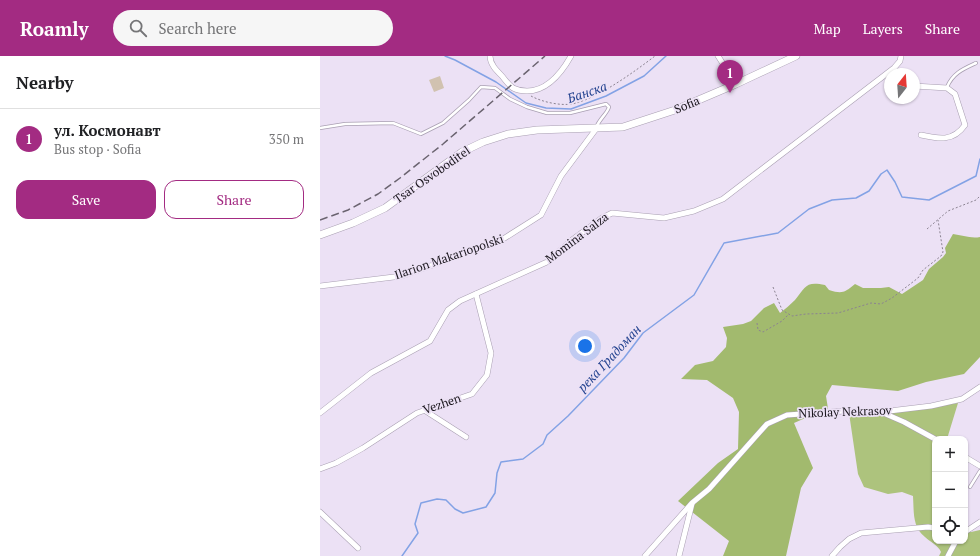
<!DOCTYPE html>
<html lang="en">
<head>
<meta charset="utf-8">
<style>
	:root { --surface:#fff; --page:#f6f6f6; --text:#202124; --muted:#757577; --line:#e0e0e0; --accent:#a32b82 }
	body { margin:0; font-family:"PT Serif",serif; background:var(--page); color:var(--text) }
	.controls { position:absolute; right:12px; bottom:12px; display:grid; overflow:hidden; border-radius:8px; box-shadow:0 1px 3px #0004 }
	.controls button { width:36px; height:36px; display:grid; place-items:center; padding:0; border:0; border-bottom:1px solid var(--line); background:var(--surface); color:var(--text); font:20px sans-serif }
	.compass { position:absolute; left:564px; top:12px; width:36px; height:36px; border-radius:50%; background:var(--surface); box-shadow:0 1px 3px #0004; rotate:17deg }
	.you { position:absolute; left:265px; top:290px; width:14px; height:14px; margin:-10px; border:3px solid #fff; border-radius:50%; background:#1a73e8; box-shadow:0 0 0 6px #1a73e833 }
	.badge { display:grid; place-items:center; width:26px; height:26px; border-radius:50%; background:var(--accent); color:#fff; font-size:13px; font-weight:700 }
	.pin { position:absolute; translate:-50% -33px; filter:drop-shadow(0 1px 2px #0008) }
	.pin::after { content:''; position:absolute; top:21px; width:14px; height:12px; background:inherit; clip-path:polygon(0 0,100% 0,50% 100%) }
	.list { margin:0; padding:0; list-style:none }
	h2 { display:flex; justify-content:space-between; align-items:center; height:52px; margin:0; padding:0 16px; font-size:17px }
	h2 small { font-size:13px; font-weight:400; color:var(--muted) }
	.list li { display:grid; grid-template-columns:26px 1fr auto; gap:12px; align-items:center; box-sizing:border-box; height:60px; padding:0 16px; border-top:1px solid var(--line) }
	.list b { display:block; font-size:15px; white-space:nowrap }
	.list p { margin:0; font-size:13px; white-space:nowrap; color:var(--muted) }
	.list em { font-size:13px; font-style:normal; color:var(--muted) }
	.actions { display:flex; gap:8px; padding:12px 16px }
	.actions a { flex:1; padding:9px 0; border:1px solid var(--accent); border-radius:12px; text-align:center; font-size:14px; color:var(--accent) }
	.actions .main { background:var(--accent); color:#fff }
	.icon { flex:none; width:22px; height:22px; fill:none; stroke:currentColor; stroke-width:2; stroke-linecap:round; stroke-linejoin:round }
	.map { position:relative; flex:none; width:660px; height:500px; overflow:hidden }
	header { display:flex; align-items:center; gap:24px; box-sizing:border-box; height:56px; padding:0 20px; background:var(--accent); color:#fff }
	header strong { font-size:19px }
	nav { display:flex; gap:22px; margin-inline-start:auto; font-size:14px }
	.search { width:280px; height:36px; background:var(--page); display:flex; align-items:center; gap:10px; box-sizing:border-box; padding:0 14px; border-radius:22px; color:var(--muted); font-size:15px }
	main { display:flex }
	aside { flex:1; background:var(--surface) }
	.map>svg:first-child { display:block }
	.green { fill:#adc37d }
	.forest { fill:#a2ba6e }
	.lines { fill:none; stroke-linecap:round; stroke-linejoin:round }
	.stream { stroke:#83a2e5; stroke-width:1.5 }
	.building { fill:#d1c2b0 }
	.lane-casing { stroke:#a99fb2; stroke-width:4 }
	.street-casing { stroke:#a99fb2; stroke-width:6 }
	.secondary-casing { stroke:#a99fb2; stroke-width:8 }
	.path { stroke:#8b8391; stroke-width:1; stroke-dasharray:2 2; stroke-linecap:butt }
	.lane { stroke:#fff; stroke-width:2.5 }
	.street { stroke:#fff; stroke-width:5 }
	.secondary { stroke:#fff; stroke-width:7 }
	.rail { stroke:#6a636f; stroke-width:1.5; stroke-dasharray:8 4; stroke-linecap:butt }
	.labels { text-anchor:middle; stroke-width:3.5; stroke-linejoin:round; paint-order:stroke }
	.street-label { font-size:12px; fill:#19151c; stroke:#ece1f5 }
	.water-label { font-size:13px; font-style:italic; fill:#244390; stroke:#ece1f5 }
</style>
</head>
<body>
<header>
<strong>Roamly</strong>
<div class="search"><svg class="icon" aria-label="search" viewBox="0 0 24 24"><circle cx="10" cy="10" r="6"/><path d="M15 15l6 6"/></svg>Search here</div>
<nav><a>Map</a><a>Layers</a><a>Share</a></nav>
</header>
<main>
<aside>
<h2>Nearby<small></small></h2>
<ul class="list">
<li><span class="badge">1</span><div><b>ул. Космонавт</b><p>Bus stop · Sofia</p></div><em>350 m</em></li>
</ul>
<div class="actions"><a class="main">Save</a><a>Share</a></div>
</aside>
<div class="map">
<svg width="660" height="500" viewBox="0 0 660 500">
	<rect width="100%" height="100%" fill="#ece1f5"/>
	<path class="green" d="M638,347L627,383H615V447L614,448L615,449V485H645V473L651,476L660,474V500H619L621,496C618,489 610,486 605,481C592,471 594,455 593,440L582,436L568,438L544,431L538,418L529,357L568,356Z"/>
	<path class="forest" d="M633,178C642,179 651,183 660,181V301L644,318L606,326L578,335L512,329L506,340L509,359L490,360L474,367L493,412L481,432L466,500H403L409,485L358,445L398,407L418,393L419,356L413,342L387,324L361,323L375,309L393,305L406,291L407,282L403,271L423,268L431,265L444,252L454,247L460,257C465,253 470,249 475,244C486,231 485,225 505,229L509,234C522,238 524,237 535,228L543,232H561L569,231L582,238L603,224L609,213L623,201L626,197L625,192Z"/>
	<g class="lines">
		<g class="stream">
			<path d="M125,0L135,4L176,26L206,47L226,52L251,53L286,40L324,20L346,0"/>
			<path d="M82,500L98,477L95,468L101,447L117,443L126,444L135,453L143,457L166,451L175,437L177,417L181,406L203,403L223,388L227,379L248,360L304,302L323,277L374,239L404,187L458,177L489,153L512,144L536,142L549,135L561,118L567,114L575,126L582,141L609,144L656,120L660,103"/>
		</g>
	</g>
	<path class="building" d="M120,20L124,32L114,36L109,24Z"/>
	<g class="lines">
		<g class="lane-casing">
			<g id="lane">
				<path d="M627,31C633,17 643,13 656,7"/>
				<path d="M0,72L25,68L73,67L101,78L123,67L149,44L161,31L175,32L190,43L207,51L227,57H250L286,48L289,51C287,58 279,63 276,72"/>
				<path d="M650,431L660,415"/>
			</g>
		</g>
		<g class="street-casing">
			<g id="street">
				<path d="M170,0C170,8 176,14 182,20C185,24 189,29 193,32C197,34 203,35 207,35C228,35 242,16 251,0"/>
				<path d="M398,0L416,28"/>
				<path d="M594,30L627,32L635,38L645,69C633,86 619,83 601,79"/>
				<path d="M0,230L82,220L180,185L221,159L241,120L276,73"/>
				<path d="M104,354L146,381"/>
				<path d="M561,356L584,366L615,383"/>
				<path d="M0,357L51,317L110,285L128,254L140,245L227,206L252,184L282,162L292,157L344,162L374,155L403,143L574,12L580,5L581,0"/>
				<path d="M645,401L660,410"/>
				<path d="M0,413L16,407L43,392L97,357L152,338L167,319L171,297L156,238"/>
				<path d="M0,456L38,492"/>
				<path d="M645,476L660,466"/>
				<path d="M325,500L372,447L389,433L447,368L467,359L525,355L561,356L611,350L642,343L660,331"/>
				<path d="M359,500L372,448"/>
				<path d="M512,500L520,491L529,483L541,477L608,471L615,472"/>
				<path d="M628,500L636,485"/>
			</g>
		</g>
		<g class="secondary-casing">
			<path id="secondary" d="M0,179L33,167L65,152L142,96L163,86L188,78L217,74L303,71L355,54L416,28L476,0"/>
		</g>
		<g class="path">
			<path d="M211,40C222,46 243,51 256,47C281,40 314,16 335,0"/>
			<path d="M607,173L628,155L656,144L660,140"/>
			<path d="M453,231L462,254L472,260L486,258L518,257L551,247L561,248L572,242L598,222L603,214L621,200L623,196L618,164"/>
			<path d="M437,267L438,274L443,276L462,265L468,259"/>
		</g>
		<use href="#lane" class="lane"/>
		<use href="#street" class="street"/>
		<use href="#secondary" class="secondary"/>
		<path class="rail" d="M0,164L28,154L58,138L80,122L123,88L225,0"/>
	</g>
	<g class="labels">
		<g class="street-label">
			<text transform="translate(367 49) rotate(-22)" y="4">Sofia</text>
			<text transform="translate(112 119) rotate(-35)" y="4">Tsar Osvoboditel</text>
			<text transform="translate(257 182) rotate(-37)" y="4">Momina Salza</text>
			<text transform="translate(129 201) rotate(-19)" y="4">Ilarion Makariopolski</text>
			<text transform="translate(122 348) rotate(-19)" y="4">Vezhen</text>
			<text transform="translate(525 356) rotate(-2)" y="4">Nikolay Nekrasov</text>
		</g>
		<g class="water-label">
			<text transform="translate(267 36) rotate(-19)" y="5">Банска</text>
			<text transform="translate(289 302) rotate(-47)" y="5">река Градоман</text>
		</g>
	</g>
</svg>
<div class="controls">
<button>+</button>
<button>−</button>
<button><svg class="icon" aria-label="locate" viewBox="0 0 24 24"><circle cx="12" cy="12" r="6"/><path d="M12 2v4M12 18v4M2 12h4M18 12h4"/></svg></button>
</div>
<svg class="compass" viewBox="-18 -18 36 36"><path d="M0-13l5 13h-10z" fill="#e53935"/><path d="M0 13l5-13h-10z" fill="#757577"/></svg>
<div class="you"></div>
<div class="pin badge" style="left:410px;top:37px">1</div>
</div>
</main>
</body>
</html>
